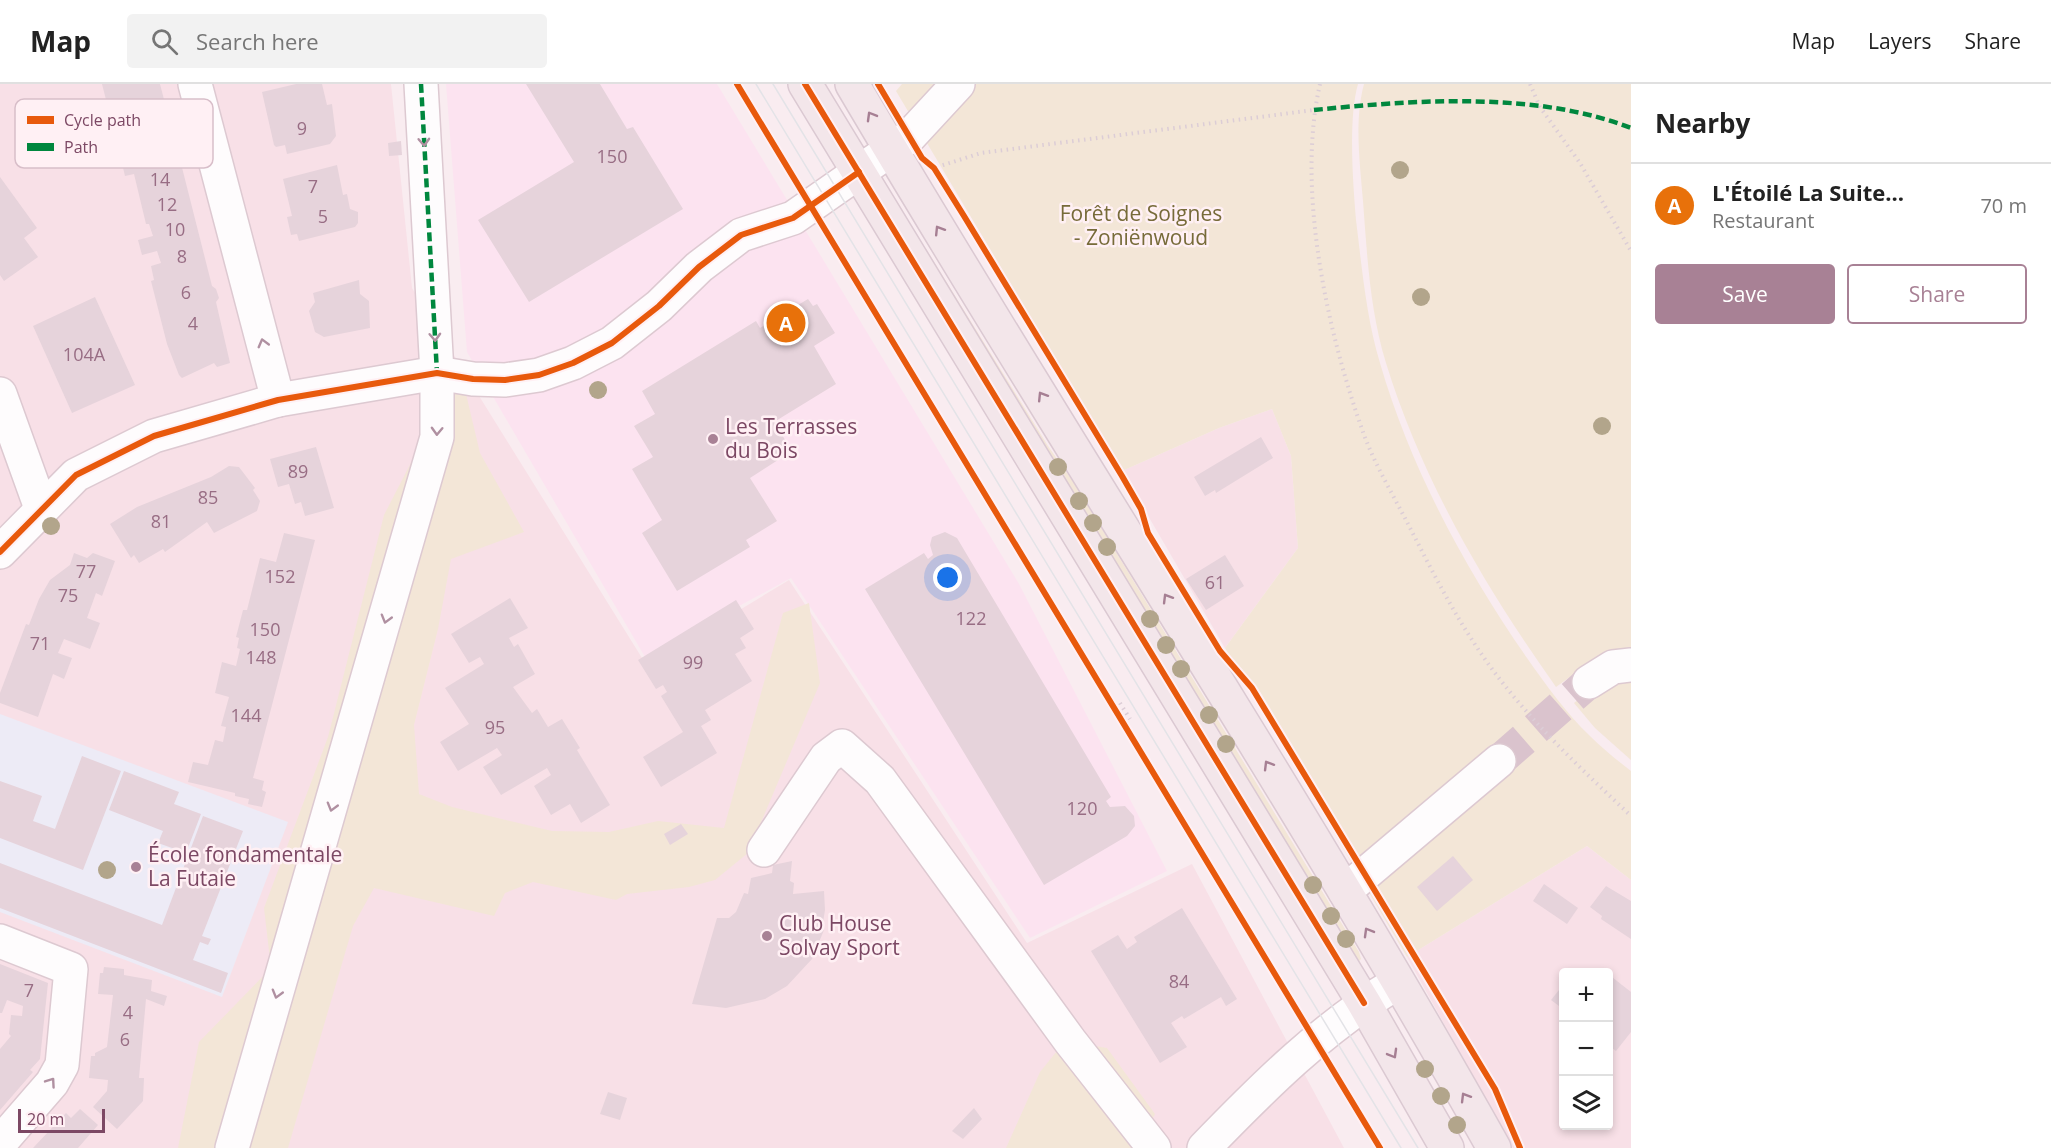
<!DOCTYPE html>
<html lang="en">
<head>
<meta charset="utf-8">
<style>
	:root { --surface:#fff; --page:#f2f2f2; --text:#222; --muted:#767676; --line:#e0e0e0; --accent:#a88195 }
	body { margin:0; font-family:"Open Sans",sans-serif; background:var(--page); color:var(--text) }
	.controls { position:absolute; right:18px; bottom:18px; display:grid; overflow:hidden; border-radius:6px; box-shadow:0 3px 9px #0003 }
	.controls button { width:54px; height:54px; display:grid; place-items:center; padding:0; border:0; border-bottom:2px solid var(--line); background:var(--surface); color:var(--text); font:30px sans-serif }
	.scale { position:absolute; left:18px; bottom:15px; width:87px; box-sizing:border-box; padding-left:6px; border:3px solid #7c4864; border-top:0; font-size:16px; line-height:21px; white-space:nowrap; color:#7c4864; -webkit-text-stroke:4px #fff0f4; paint-order:stroke }
	.you { position:absolute; left:948px; top:494px; width:21px; height:21px; margin:-15px; border:4px solid #fff; border-radius:50%; background:#1a73e8; box-shadow:0 0 0 9px #1a73e833 }
	.badge { display:grid; place-items:center; width:39px; height:39px; border-radius:50%; background:var(--accent); color:#fff; font-size:20px; font-weight:700 }
	.pin { position:absolute; translate:-50% -50%; border:3px solid #fff; box-shadow:0 2px 6px #0006 }
	.list { margin:0; padding:0; list-style:none }
	h2 { display:flex; justify-content:space-between; align-items:center; height:78px; margin:0; padding:0 24px; font-size:26px }
	h2 small { font-size:20px; font-weight:400; color:var(--muted) }
	.list li { display:grid; grid-template-columns:39px 1fr auto; gap:18px; align-items:center; box-sizing:border-box; height:84px; padding:0 24px; border-top:2px solid var(--line) }
	.list b { display:block; font-size:22px; white-space:nowrap }
	.list p { margin:0; font-size:20px; white-space:nowrap; color:var(--muted) }
	.list em { font-size:20px; font-style:normal; color:var(--muted) }
	.actions { display:flex; gap:12px; padding:18px 24px }
	.actions a { flex:1; padding:14px 0; border:2px solid var(--accent); border-radius:6px; text-align:center; font-size:21px; color:var(--accent) }
	.actions .main { background:var(--accent); color:#fff }
	.icon { flex:none; width:33px; height:33px; fill:none; stroke:currentColor; stroke-width:2; stroke-linecap:round; stroke-linejoin:round }
	.map { position:relative; flex:none; width:1631px; height:1064px; overflow:hidden }
	header { display:flex; align-items:center; gap:36px; box-sizing:border-box; height:84px; padding:0 30px; background:var(--surface); border-bottom:2px solid var(--line) }
	header strong { font-size:28px }
	nav { display:flex; gap:33px; margin-inline-start:auto; font-size:21px }
	.search { width:420px; height:54px; background:var(--page); display:flex; align-items:center; gap:15px; box-sizing:border-box; padding:0 21px; border-radius:6px; color:var(--muted); font-size:22px }
	main { display:flex }
	aside { flex:1; background:var(--surface) }
	.map>svg:first-child { display:block }
	.residential { fill:#f8e0e7; fill-rule:evenodd }
	.commercial { fill:#fce3f0 }
	.education { fill:#edebf6 }
	.green { fill:#f3e6d7 }
	.building { fill:#e6d3db }
	.lines { fill:none; stroke-linecap:round; stroke-linejoin:round }
	.minor-tunnel { stroke:#dac3cd; stroke-width:33; stroke-dasharray:33 16; stroke-linecap:butt }
	.minor-casing { stroke:#ddc9d1; stroke-width:36 }
	.major-casing { stroke:#dbc9d2; stroke-width:36 }
	.path { stroke:#dccdd6; stroke-width:4; stroke-dasharray:1.5 4.5; stroke-linecap:butt }
	.minor { stroke:#fefcfd; stroke-width:33 }
	.major { stroke:#f3e6ea; stroke-width:33 }
	.tram { stroke:#e3e3e7; stroke-width:1.5 }
	.quiet { stroke:#00873e; stroke-width:4.5; stroke-dasharray:9 4.5; stroke-linecap:butt }
	.cycleway-casing { stroke:#fff0f4; stroke-width:10 }
	.cycleway { stroke:#e8590c; stroke-width:6 }
	.tree { fill:#b2a58b }
	.oneway { stroke:#a67f93 }
	.oneway2 { stroke:#b090a1 }
	.poi-dot { fill:#a88195; stroke:#fff0f4; stroke-width:2 }
	.labels { text-anchor:middle; stroke-width:5; stroke-linejoin:round; paint-order:stroke }
	.number-label { font-size:18px; fill:#986d84 }
	.park-label { font-size:21px; fill:#776b39; stroke:#fff0f4 }
	.poi-label { font-size:21px; fill:#7c4864; stroke:#fff0f4; text-anchor:start }
	.key { fill:#fff0f4; stroke:#d8bec9; stroke-width:1.5 }
	.key-label { font-size:16px; fill:#7c4864 }
</style>
</head>
<body>
<header>
<strong>Map</strong>
<div class="search"><svg class="icon" aria-label="search" viewBox="0 0 24 24"><circle cx="10" cy="10" r="6"/><path d="M15 15l6 6"/></svg>Search here</div>
<nav><a>Map</a><a>Layers</a><a>Share</a></nav>
</header>
<main>
<div class="map">
<svg width="1631" height="1064" viewBox="0 0 1631 1064">
	<rect width="100%" height="100%" fill="#f9ecf0"/>
	<g class="residential">
		<path d="M0,0H391L412,204L647,582L789,496L1027,859L1192,780L1344,1064H0Z"/>
		<path d="M1272,325L1291,372L1298,464L1225,564L1122,387L1219,344Z"/>
		<path d="M1587,762L1631,796V1064H1513L1407,873ZM1564,888H1608V1042H1564Z"/>
	</g>
	<path class="commercial" d="M446,0H717L1019,500L1167,787L1030,854L791,494L645,573L467,268Z"/>
	<path class="education" d="M0,630L288,738L222,913L0,828Z"/>
	<g class="green">
		<path d="M902,0H1358C1348,35 1353,99 1356,136C1362,184 1366,232 1380,279C1410,383 1465,485 1527,574C1546,601 1566,629 1590,652C1603,665 1617,676 1631,687V796L1587,762L1407,873L1225,564L1298,464L1291,372L1272,325L1219,344L1122,387L896,7Z"/>
		<path d="M1364,0H1631V572L1592,577L1556,603C1485,503 1422,396 1386,279C1370,227 1367,171 1363,117C1360,79 1354,37 1364,0Z"/>
		<path d="M926,165L1048,362L1074,399L1359,868L1361,875L1358,878L924,166Z"/>
		<path d="M449,305L466,310L480,369L524,448L451,475L438,545L414,641L419,710L452,723L552,747L609,748L658,737L724,744L783,529L809,519L820,599L748,769L715,796L689,803L627,810L616,816L533,798L505,809L494,832L374,804L353,842L288,1064H178L199,958L271,884L264,824L328,653L384,431Z"/>
		<path d="M1624,597L1631,598V676L1595,644L1574,619L1594,603Z"/>
		<path d="M1065,957L1107,964L1155,1030L1137,1064H1006L1040,988Z"/>
	</g>
	<g class="building">
		<path d="M102,0H160L168,31L172,32L174,41L172,44L212,202L216,205L219,214L216,218L230,279L217,283L214,279L182,294L179,291L167,260L151,197L154,196L151,182L161,179L157,167L142,171L138,156L153,152L149,140H146L134,90L125,92L119,67L114,68L110,53L115,51Z"/>
		<path d="M296,0H322L327,21L332,20L336,52L330,60L287,70L285,61L276,63L274,61L262,8Z"/>
		<path d="M526,0H600L627,45L633,43L683,125L529,218L478,136L574,78Z"/>
		<path d="M401,57L402,71L389,72L388,59Z"/>
		<path d="M337,81L343,111L347,110L350,125L358,128V139L355,143L299,157L297,150L291,151L287,133L292,132L283,95Z"/>
		<path d="M0,93L37,144L24,154L38,173L4,197L0,191Z"/>
		<path d="M359,196L360,210L369,217L370,244L324,253L315,248L309,227L315,218L313,209Z"/>
		<path d="M95,213L135,301L72,329L33,242Z"/>
		<path d="M808,215L813,222L817,220L835,249L814,262L836,300L774,338L792,367L750,394L777,437L746,456L750,463L677,507L642,449L662,436L632,385L653,373L634,342L655,330L642,307L756,237L760,244Z"/>
		<path d="M1261,353L1273,374L1216,409L1215,406L1205,412L1194,393Z"/>
		<path d="M316,363L334,424L305,432L301,418L295,420L289,400L278,403L270,375Z"/>
		<path d="M229,382L239,383L255,404L253,406L260,417L257,427L214,449L207,438L165,468L163,465L139,479L134,471L131,474L110,440L137,423L211,393Z"/>
		<path d="M945,448L957,454L1111,713L1106,717L1110,723L1125,722L1134,732L1135,742L1127,752L1044,801L865,505L924,469L928,475L933,471L930,461L932,453Z"/>
		<path d="M284,449L315,456L253,694L264,697L262,706L266,708L262,723L248,720L249,715L235,712V709L188,698L193,678L208,681L215,656L223,658L226,643L221,642L229,613L215,609L222,578L236,582L240,565L237,564L239,554L236,553L243,526H247L260,474L276,478Z"/>
		<path d="M74,469L87,474L93,469L115,477L102,512L96,509L87,534L100,539L90,565L64,555L58,569L72,574L64,595L53,590L38,633L0,619V609L26,540L29,541L39,515L50,496L70,481Z"/>
		<path d="M1225,471L1244,502L1206,526L1186,495Z"/>
		<path d="M510,514L528,544L509,554L514,563L518,560L535,590L513,603L532,629L537,625L548,643L562,635L580,664L577,666L610,721L581,739L570,720L551,731L534,702L551,691L547,684L501,711L483,683L502,671L497,664L458,687L440,658L469,640L445,604L484,580L480,573L469,579L451,550Z"/>
		<path d="M736,516L754,545L740,554L746,564L735,570L752,597L705,626L711,636L701,642L717,669L661,703L643,673L683,648L661,612L667,608L663,601L656,605L638,576Z"/>
		<path d="M82,672L121,687L83,786L0,754V697L42,712L33,737L55,745Z"/>
		<path d="M124,687L179,708L174,720L201,730L186,769L158,759L163,747L109,726Z"/>
		<path d="M203,732L243,747L202,852L211,855L208,861L200,858L193,876L228,889L221,909L0,824V779L162,841Z"/>
		<path d="M681,740L688,750L670,761L664,750Z"/>
		<path d="M1453,772L1473,796L1437,827L1417,803Z"/>
		<path d="M792,777L790,797L794,799L793,810L824,807L825,826L822,845L824,846L812,875L787,902L765,915L726,924L692,920L717,834H729L736,828L744,809L748,810L751,794L772,789L773,781Z"/>
		<path d="M1544,800L1578,824L1567,840L1533,817Z"/>
		<path d="M1606,802L1631,817V855L1601,835L1602,832L1590,823Z"/>
		<path d="M1182,824L1237,915L1226,922L1221,913L1184,935L1182,932L1171,939L1187,963L1160,979L1091,867L1118,851L1127,865L1137,858L1134,853Z"/>
		<path d="M0,880L48,899L40,975L30,986L33,988L0,1026V965L11,952L9,950L11,931L22,932L23,922L7,916L2,929H0Z"/>
		<path d="M104,883L124,885V891L152,896L151,907L167,912L164,922L146,915L139,994H144L143,1017L117,1045L93,1023L107,1007L108,996L89,994L91,972H95V969L107,963L113,911L98,910L100,889H103Z"/>
		<path d="M1608,890L1631,908V948L1616,967L1608,961Z"/>
		<path d="M1563,901V925L1551,916Z"/>
		<path d="M608,1008L627,1014L620,1036L600,1030Z"/>
		<path d="M974,1024L982,1035L963,1055L952,1047Z"/>
		<path d="M80,1025L98,1041L78,1064H33L66,1029L71,1034Z"/>
	</g>
	<g class="lines">
		<path class="minor-tunnel" d="M1499,677L1589,598"/>
		<g class="minor-casing">
			<g id="minor">
				<path d="M195,0L278,316"/>
				<path d="M0,310L41,424"/>
				<path d="M0,468L76,391L154,352L278,316L437,289L473,295L505,296L539,291L573,279L612,259L659,222L699,183L741,151L793,134L909,53L958,0"/>
				<path d="M1589,598L1613,583L1631,581"/>
				<path d="M764,766L826,674L842,662L880,696L1070,957L1154,1064"/>
				<path d="M1345,807L1499,677"/>
				<path d="M0,857L71,885L62,981L52,999L0,1059"/>
				<path d="M232,1064L437,353V289L421,0"/>
				<path d="M1204,1064C1264,1002 1323,943 1397,899"/>
			</g>
		</g>
		<g class="major-casing">
			<g id="major">
				<path d="M805,0L1364,919L1447,1064"/>
				<path d="M852,0C1062,357 1291,702 1494,1064"/>
			</g>
		</g>
		<g class="path">
			<path d="M1320,0C1296,105 1327,247 1363,348C1374,379 1392,409 1407,438C1429,481 1451,525 1478,565C1520,628 1576,680 1631,732"/>
			<path d="M1530,0L1540,23L1580,79L1631,167"/>
			<path d="M937,83L981,69L1314,26"/>
			<path d="M857,196L1301,930"/>
			<path d="M1120,619L1130,635"/>
			<path d="M1332,983L1380,1064"/>
		</g>
		<use href="#minor" class="minor"/>
		<use href="#major" class="major"/>
		<g class="tram">
			<path d="M756,0L1401,1064"/>
			<path d="M773,0L1418,1064"/>
		</g>
		<g class="quiet">
			<path d="M421,0L437,289"/>
			<path d="M1314,26C1414,16 1536,7 1631,44"/>
		</g>
		<g class="cycleway-casing">
			<g id="cycleway">
				<path d="M737,0L1380,1064"/>
				<path d="M805,0L1364,919"/>
				<path d="M878,0L922,74L934,84L964,132L1122,392L1141,425L1148,449L1220,567L1252,604L1495,1005L1520,1064"/>
				<path d="M0,468L76,391L154,352L278,316L437,289L473,295L505,296L539,291L573,279L612,259L659,222L699,183L741,151L793,134L859,88"/>
			</g>
		</g>
		<use href="#cycleway" class="cycleway"/>
	</g>
	<g class="tree">
		<circle cx="1400" cy="86" r="9"/>
		<circle cx="1421" cy="213" r="9"/>
		<circle cx="598" cy="306" r="9"/>
		<circle cx="1602" cy="342" r="9"/>
		<circle cx="1058" cy="383" r="9"/>
		<circle cx="1079" cy="417" r="9"/>
		<circle cx="1093" cy="439" r="9"/>
		<circle cx="51" cy="442" r="9"/>
		<circle cx="1107" cy="463" r="9"/>
		<circle cx="1150" cy="535" r="9"/>
		<circle cx="1166" cy="561" r="9"/>
		<circle cx="1181" cy="585" r="9"/>
		<circle cx="1209" cy="631" r="9"/>
		<circle cx="1226" cy="660" r="9"/>
		<circle cx="107" cy="786" r="9"/>
		<circle cx="1313" cy="801" r="9"/>
		<circle cx="1331" cy="832" r="9"/>
		<circle cx="1346" cy="855" r="9"/>
		<circle cx="1425" cy="985" r="9"/>
		<circle cx="1441" cy="1012" r="9"/>
		<circle cx="1457" cy="1041" r="9"/>
	</g>
	<defs><path id="oneway-chevron" d="M-2-3.5L2.5 0L-2 3.5" fill="none" stroke-width="1.6" stroke-linecap="round" stroke-linejoin="round" transform="scale(1.5)"/></defs>
	<g class="oneway">
		<use href="#oneway-chevron" transform="translate(871 32) rotate(-120)"/>
		<use href="#oneway-chevron" transform="translate(939 146) rotate(-122)"/>
		<use href="#oneway-chevron" transform="translate(1042 312) rotate(-122)"/>
		<use href="#oneway-chevron" transform="translate(1167 514) rotate(-121)"/>
		<use href="#oneway-chevron" transform="translate(1268 681) rotate(-121)"/>
		<use href="#oneway-chevron" transform="translate(1368 848) rotate(-120)"/>
		<use href="#oneway-chevron" transform="translate(1393 970) rotate(60)"/>
		<use href="#oneway-chevron" transform="translate(1465 1013) rotate(-121)"/>
	</g>
	<g class="oneway2">
		<use href="#oneway-chevron" transform="translate(424 58) rotate(87)"/>
		<use href="#oneway-chevron" transform="translate(435 253) rotate(87)"/>
		<use href="#oneway-chevron" transform="translate(263 259) rotate(-105)"/>
		<use href="#oneway-chevron" transform="translate(437 347) rotate(92)"/>
		<use href="#oneway-chevron" transform="translate(386 535) rotate(106)"/>
		<use href="#oneway-chevron" transform="translate(332 723) rotate(106)"/>
		<use href="#oneway-chevron" transform="translate(277 910) rotate(106)"/>
		<use href="#oneway-chevron" transform="translate(51 998) rotate(-55)"/>
	</g>
	<g class="poi-dot">
		<circle cx="713" cy="355" r="6"/>
		<circle cx="136" cy="783" r="6"/>
		<circle cx="767" cy="852" r="6"/>
	</g>
	<g class="labels">
		<g class="number-label">
			<text x="302" y="51">9</text>
			<text x="612" y="79">150</text>
			<text x="160" y="102">14</text>
			<text x="313" y="109">7</text>
			<text x="167" y="127">12</text>
			<text x="323" y="139">5</text>
			<text x="175" y="152">10</text>
			<text x="182" y="179">8</text>
			<text x="186" y="215">6</text>
			<text x="193" y="246">4</text>
			<text x="84" y="277">104A</text>
			<text x="298" y="394">89</text>
			<text x="208" y="420">85</text>
			<text x="161" y="444">81</text>
			<text x="86" y="494">77</text>
			<text x="280" y="499">152</text>
			<text x="1215" y="505">61</text>
			<text x="68" y="518">75</text>
			<text x="971" y="541">122</text>
			<text x="265" y="552">150</text>
			<text x="40" y="566">71</text>
			<text x="261" y="580">148</text>
			<text x="693" y="585">99</text>
			<text x="246" y="638">144</text>
			<text x="495" y="650">95</text>
			<text x="1082" y="731">120</text>
			<text x="1179" y="904">84</text>
			<text x="29" y="913">7</text>
			<text x="128" y="935">4</text>
			<text x="125" y="962">6</text>
		</g>
		<g class="park-label">
			<text x="1141" y="137">Forêt de Soignes<tspan x="1141" dy="24">- Zoniënwoud</tspan></text>
		</g>
		<g class="poi-label">
			<text x="725" y="350">Les Terrasses<tspan x="725" dy="24">du Bois</tspan></text>
			<text x="148" y="778">École fondamentale<tspan x="148" dy="24">La Futaie</tspan></text>
			<text x="779" y="847">Club House<tspan x="779" dy="24">Solvay Sport</tspan></text>
		</g>
	</g>
	<rect x="15" y="15" width="198" height="69" rx="9" class="key"/>
	<rect x="27" y="32" width="27" height="8" fill="#e8590c"/>
	<rect x="27" y="59" width="27" height="8" fill="#00873e"/>
	<g class="key-label">
		<text x="64" y="42">Cycle path</text>
		<text x="64" y="69">Path</text>
	</g>
</svg>
<div class="controls">
<button>+</button>
<button>−</button>
<button><svg class="icon" aria-label="layers" viewBox="0 0 24 24"><path d="M12 4l9 5-9 5-9-5zM3 14l9 5 9-5"/></svg></button>
</div>
<div class="scale">20 m</div>
<div class="you"></div>
<div class="pin badge" style="left:786px;top:239px;background:#e8710a">A</div>
</div>
<aside>
<h2>Nearby<small></small></h2>
<ul class="list">
<li><span class="badge" style="background:#e8710a">A</span><div><b>L'Étoilé La Suite...</b><p>Restaurant</p></div><em>70 m</em></li>
</ul>
<div class="actions"><a class="main">Save</a><a>Share</a></div>
</aside>
</main>
</body>
</html>
